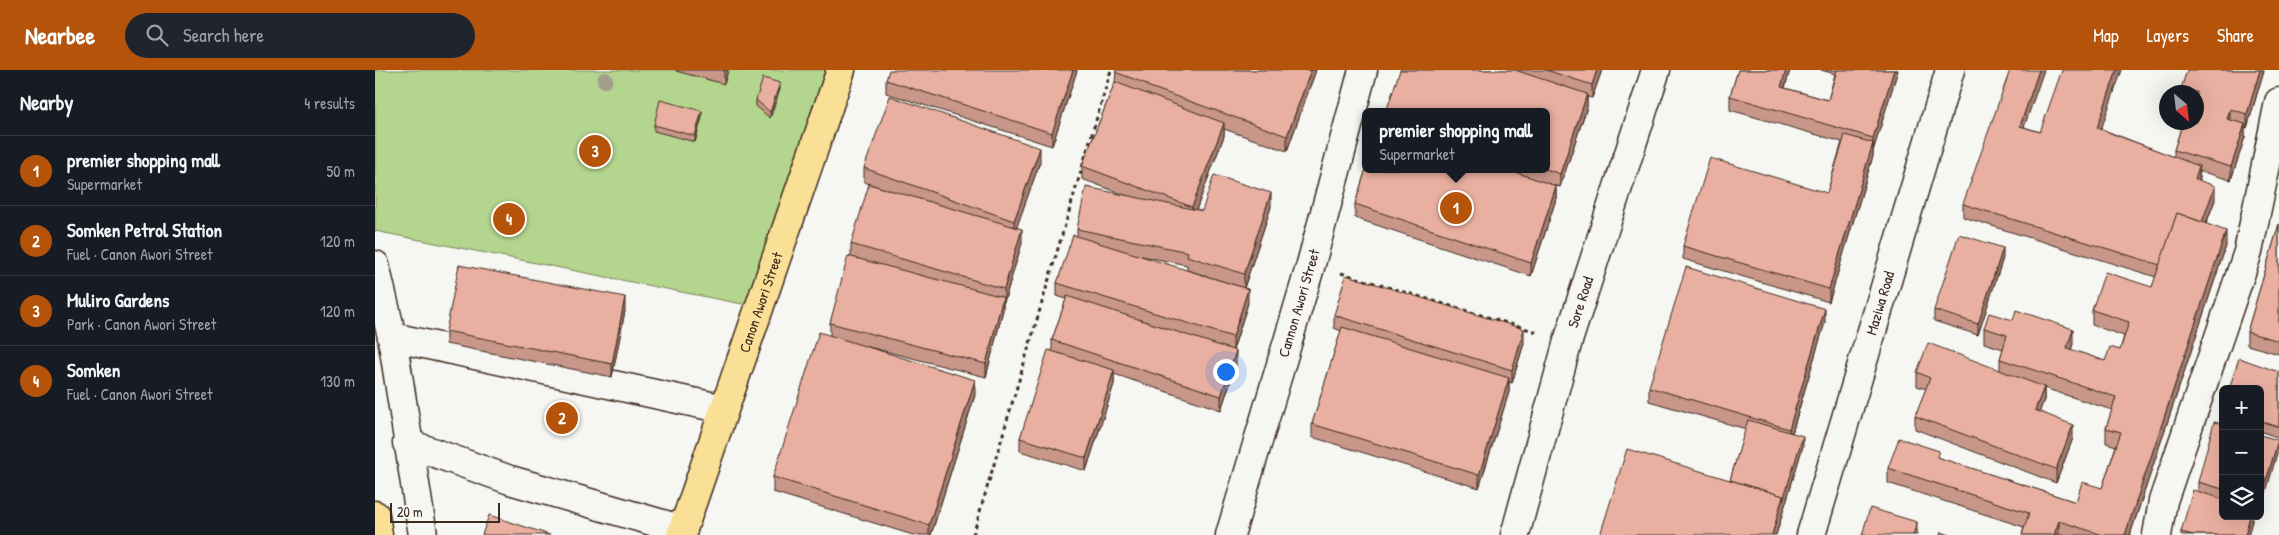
<!DOCTYPE html>
<html lang="en">
<head>
<meta charset="utf-8">
<style>
	:root { --surface:#171b24; --page:#20242c; --text:#f1f3f6; --muted:#9ea1a6; --line:#363941; --accent:#b45309 }
	body { margin:0; font-family:"Patrick Hand",sans-serif; background:var(--page); color:var(--text) }
	.controls { position:absolute; right:15px; bottom:15px; display:grid; overflow:hidden; border-radius:8px; box-shadow:0 5px 20px #0002 }
	.controls button { width:45px; height:45px; display:grid; place-items:center; padding:0; border:0; border-bottom:1px solid var(--line); background:var(--surface); color:var(--text); font:25px sans-serif }
	.compass { position:absolute; left:1784px; top:15px; width:45px; height:45px; border-radius:50%; background:var(--surface); box-shadow:0 5px 20px #0002; rotate:152deg }
	.scale { position:absolute; left:15px; bottom:12px; width:110px; box-sizing:border-box; padding-left:5px; border:2px solid #3b2a1e; border-top:0; font-size:14px; line-height:18px; white-space:nowrap; color:#3b2a1e; -webkit-text-stroke:4px #f6f6f2; paint-order:stroke }
	.you { position:absolute; left:850px; top:301px; width:18px; height:18px; margin:-12px; border:4px solid #fff; border-radius:50%; background:#1a73e8; box-shadow:0 0 0 8px #1a73e833 }
	.badge { display:grid; place-items:center; width:32px; height:32px; border-radius:50%; background:var(--accent); color:#fff; font-size:16px; font-weight:700 }
	.pin { position:absolute; translate:-50% -50%; border:2px solid #fff; box-shadow:0 1px 5px #0006 }
	.popup { position:absolute; left:987px; top:38px; width:188px; height:65px; box-sizing:border-box; display:grid; place-content:center; border-radius:8px; background:var(--surface); filter:drop-shadow(0 1px 4px #0005); font-size:16px; white-space:nowrap; color:var(--muted) }
	.popup b { font-size:19px; color:var(--text) }
	.popup::after { content:''; position:absolute; left:50%; top:100%; margin-left:-10px; border:10px solid transparent; border-top-color:var(--surface) }
	.list { margin:0; padding:0; list-style:none }
	h2 { display:flex; justify-content:space-between; align-items:center; height:65px; margin:0; padding:0 20px; font-size:21px }
	h2 small { font-size:16px; font-weight:400; color:var(--muted) }
	.list li { display:grid; grid-template-columns:32px 1fr auto; gap:15px; align-items:center; box-sizing:border-box; height:70px; padding:0 20px; border-top:1px solid var(--line) }
	.list b { display:block; font-size:19px; white-space:nowrap }
	.list p { margin:0; font-size:16px; white-space:nowrap; color:var(--muted) }
	.list em { font-size:16px; font-style:normal; color:var(--muted) }
	.icon { flex:none; width:28px; height:28px; fill:none; stroke:currentColor; stroke-width:2; stroke-linecap:round; stroke-linejoin:round }
	.map { position:relative; flex:none; width:1904px; height:465px; overflow:hidden }
	header { display:flex; align-items:center; gap:30px; box-sizing:border-box; height:70px; padding:0 25px; background:var(--accent); color:#fff }
	header strong { font-size:24px }
	nav { display:flex; gap:28px; margin-inline-start:auto; font-size:18px }
	.search { width:350px; height:45px; background:var(--page); display:flex; align-items:center; gap:12px; box-sizing:border-box; padding:0 18px; border-radius:28px; color:var(--muted); font-size:19px }
	main { display:flex }
	aside { flex:1; background:var(--surface) }
	.map>svg:first-child { display:block }
	.green { fill:#b4d58e; stroke:#788056 }
	.lines { fill:none; stroke-linecap:round; stroke-linejoin:round }
	.minor-casing { stroke:#3b2a1e; stroke-width:31 }
	.primary-casing { stroke:#3b2a1e; stroke-width:31 }
	.trunk-casing { stroke:#3b2a1e; stroke-width:31 }
	.path { stroke:#3b2a1e; stroke-width:3; stroke-dasharray:4 4; stroke-linecap:butt }
	.minor { stroke:#f6f6f2; stroke-width:28 }
	.primary { stroke:#fadf96; stroke-width:28 }
	.trunk { stroke:#fadf96; stroke-width:28 }
	.tree { fill:#a09d8d }
	.wall { fill:#c8978a; stroke:#3b2a1e }
	.shaded-wall { fill:#a37b71; stroke:#3b2a1e }
	.building { fill:#e9b0a1; stroke:#3b2a1e }
	.labels { text-anchor:middle; stroke-width:4; stroke-linejoin:round; paint-order:stroke }
	.street-label { font-size:15px; fill:#3b2a1e; stroke:#f6f6f2 }
</style>
</head>
<body>
<header>
<strong>Nearbee</strong>
<div class="search"><svg class="icon" aria-label="search" viewBox="0 0 24 24"><circle cx="10" cy="10" r="6"/><path d="M15 15l6 6"/></svg>Search here</div>
<nav><a>Map</a><a>Layers</a><a>Share</a></nav>
</header>
<main>
<aside>
<h2>Nearby<small>4 results</small></h2>
<ul class="list">
<li><span class="badge">1</span><div><b>premier shopping mall</b><p>Supermarket</p></div><em>50 m</em></li>
<li><span class="badge">2</span><div><b>Somken Petrol Station</b><p>Fuel · Canon Awori Street</p></div><em>120 m</em></li>
<li><span class="badge">3</span><div><b>Muliro Gardens</b><p>Park · Canon Awori Street</p></div><em>120 m</em></li>
<li><span class="badge">4</span><div><b>Somken</b><p>Fuel · Canon Awori Street</p></div><em>130 m</em></li>
</ul>
</aside>
<div class="map">
<svg width="1904" height="465" viewBox="0 0 1904 465">
	<rect width="100%" height="100%" fill="#f6f6f2"/>
	<filter id="ink" filterUnits="userSpaceOnUse"><feTurbulence type="fractalNoise" baseFrequency=".02" numOctaves="2"/><feDisplacementMap in="SourceGraphic" scale="10" xChannelSelector="R" yChannelSelector="G"/><feConvolveMatrix kernelMatrix="1 2 1 2 8 2 1 2 1" color-interpolation-filters="sRGB"/></filter>
	<g filter="url(#ink)">
		<path class="green" d="M0,0H468L387,238L0,161Z"/>
		<g class="lines">
			<g class="minor-casing">
				<g id="minor">
					<path d="M0,195L17,267L48,465"/>
					<path d="M17,267L349,339"/>
					<path d="M32,373L135,410L308,460"/>
					<path id="s1" d="M855,465L936,194L988,0"/>
					<path id="s2" d="M1140,465L1193,271L1281,0"/>
					<path id="s3" d="M1436,465L1575,0"/>
					<path d="M1782,465L1788,431L1873,182L1904,32"/>
				</g>
			</g>
			<g class="primary-casing">
				<g id="primary">
					<path id="s4" d="M306,465L466,0"/>
				</g>
			</g>
			<g class="trunk-casing">
				<path id="trunk" d="M0,445L3,465"/>
			</g>
			<g class="path">
				<path d="M966,203L1162,262"/>
				<path d="M598,465L736,0"/>
			</g>
			<use href="#minor" class="minor"/>
			<use href="#primary" class="primary"/>
			<use href="#trunk" class="trunk"/>
		</g>
		<circle class="tree" cx="230" cy="10" r="8"/>
		<g class="wall">
			<path d="M301,0H353L349,14L301,1Z"/>
			<path d="M702,0L677,76L511,23V10Z"/>
			<path d="M741,0H941L912,81L849,59V66L821,140L827,141L896,137L869,218L812,200V195L757,184L873,233L858,280L861,295L846,340L739,304V314L711,401L645,381V368L677,281V270L691,229L682,226V213L702,167V159L750,125L707,109V96L740,12Z"/>
			<path d="M1025,0H1227L1217,28L1212,27V37L1185,117L1181,116V129L1156,206L980,148V134L991,99H1171Z"/>
			<path d="M1363,0H1415L1410,18L1453,30L1460,4L1446,0H1523L1498,81V86L1454,232L1308,189V176L1452,123L1467,72L1355,40V26Z"/>
			<path d="M1812,0H1889L1872,58L1870,57V67L1856,110L1824,101V111L1840,130L1831,154L1851,176L1755,465H1647L1649,457L1513,413V398L1564,388L1701,432L1727,418L1741,376L1731,373V358L1737,340L1669,318V330L1664,342L1698,368L1681,413L1540,359V346L1551,319L1542,316V302L1625,300V289L1628,279L1609,273V258L1698,274L1696,280L1730,291L1745,280L1749,266L1717,255V240L1777,217L1781,207L1588,147V134L1649,57L1665,62L1726,59L1799,87V80L1806,58L1799,55V52H1822Z"/>
			<path d="M405,19L395,48L381,36V30Z"/>
			<path d="M327,47L320,72L279,61V55Z"/>
			<path d="M665,92L641,158L647,173L629,232H628V240L611,307L490,276L600,325L556,465H538L398,422V407L455,265V253L476,187V174L513,120L489,112V98Z"/>
			<path d="M1904,154V284L1872,275V262Z"/>
			<path d="M1628,188L1603,265L1559,251V240Z"/>
			<path d="M250,241L237,307L71,274V261Z"/>
			<path d="M959,245L1149,273L1137,313L1134,312V322L1104,418L937,367V354L966,261L959,258Z"/>
			<path d="M1450,252L1417,363L1428,376L1401,465L1355,410L1371,359L1274,331V317Z"/>
			<path d="M1904,302V368L1885,361V319Z"/>
			<path d="M1848,354V446H1878L1873,465H1806V462L1823,422V412Z"/>
		</g>
		<g class="shaded-wall">
			<path d="M350,0H353L349,14V1Z"/>
			<path d="M698,0H702V1L677,76V63Z"/>
			<path d="M936,0H941L912,81V66Z"/>
			<path d="M1222,0H1227L1217,28V15Z"/>
			<path d="M1411,0H1415L1406,30V17Z"/>
			<path d="M1519,0H1523L1498,81V68Z"/>
			<path d="M1664,0H1669L1645,69V56Z"/>
			<path d="M1742,0H1747L1722,71V58Z"/>
			<path d="M1885,0H1889L1872,58V44Z"/>
			<path d="M405,13V19L395,48V42Z"/>
			<path d="M1212,24V37L1185,117V104Z"/>
			<path d="M1855,39V52L1852,49Z"/>
			<path d="M327,41V47L320,72V66Z"/>
			<path d="M849,53V66L817,151V137Z"/>
			<path d="M1870,54V67L1856,110V97Z"/>
			<path d="M1498,73V86L1454,232V219Z"/>
			<path d="M665,78V92L639,165V151Z"/>
			<path d="M1824,96V109L1820,122V109Z"/>
			<path d="M1181,116V129L1156,206V193Z"/>
			<path d="M1840,116V130L1826,167V154Z"/>
			<path d="M896,123V137L869,218V204Z"/>
			<path d="M647,159V173L629,232V219Z"/>
			<path d="M1851,161V176L1755,465H1750Z"/>
			<path d="M1628,178V188L1603,265V254Z"/>
			<path d="M873,219V233L858,280V267Z"/>
			<path d="M250,227V241L237,307V294Z"/>
			<path d="M628,227V240L611,307V294Z"/>
			<path d="M1450,239V252L1414,372V359Z"/>
			<path d="M1149,259V273L1137,313V300Z"/>
			<path d="M1698,259V274L1692,293V278Z"/>
			<path d="M861,281V295L846,340V326Z"/>
			<path d="M739,300V314L711,401V388Z"/>
			<path d="M1134,308V322L1104,418V405Z"/>
			<path d="M600,310V325L556,465H554V455Z"/>
			<path d="M1669,317V330L1660,354V340Z"/>
			<path d="M1698,355V368L1681,413V399Z"/>
			<path d="M1428,366V376L1401,465H1397L1408,426Z"/>
			<path d="M1903,370V380L1886,440V429Z"/>
			<path d="M1875,446H1878V448L1873,465H1870Z"/>
			<path d="M1684,451V465H1679Z"/>
			<path d="M1542,452V465H1538Z"/>
		</g>
		<g class="building">
			<path d="M514,0H698L677,63L511,10Z"/>
			<path d="M741,0H936L912,66L772,16V14L740,2Z"/>
			<path d="M1025,0H1140L1212,24L1185,104L1171,99V42H1011Z"/>
			<path d="M1171,0H1222L1217,15Z"/>
			<path d="M1363,0H1411L1406,17L1453,30L1462,0H1519L1498,68L1355,26Z"/>
			<path d="M1635,0H1664L1645,56L1665,62L1687,0H1742L1722,58L1824,96L1820,109L1840,116L1827,152L1802,143L1785,195L1588,134Z"/>
			<path d="M1812,0H1885L1872,44L1855,39L1852,49L1870,54L1856,97L1799,80L1808,52H1822V22H1805Z"/>
			<path d="M388,8L405,13L395,42L381,30Z"/>
			<path d="M740,12L849,53L817,137L707,96Z"/>
			<path d="M515,26L665,78L639,151L489,98Z"/>
			<path d="M285,30L327,41L320,66L279,55Z"/>
			<path d="M1470,65L1498,73L1454,219L1308,176L1335,88L1452,123Z"/>
			<path d="M991,99H1131L1181,116L1156,193L980,134Z"/>
			<path d="M839,105L896,123L869,204L812,186L813,182L702,159L711,117L827,141Z"/>
			<path d="M494,114L647,159L629,219L476,174Z"/>
			<path d="M1802,143L1851,161L1750,465H1728L1684,451L1679,465H1647L1654,443L1513,398L1524,368L1564,381L1562,387L1701,432L1707,412L1727,418L1746,362L1731,358L1741,327L1625,289L1632,265L1609,258L1614,243L1638,250L1641,240L1698,259L1692,278L1730,291L1735,277L1745,280L1754,252L1717,240L1730,202L1777,217Z"/>
			<path d="M1904,154V271L1872,262Z"/>
			<path d="M1584,164L1628,178L1603,254L1559,240Z"/>
			<path d="M698,165L873,219L858,267L682,213Z"/>
			<path d="M473,186L628,227L611,294L455,253Z"/>
			<path d="M84,195L250,227L237,294L71,261Z"/>
			<path d="M1311,197L1450,239L1414,359L1274,317Z"/>
			<path d="M971,205L1149,259L1137,300L959,245Z"/>
			<path d="M692,226L861,281L846,326L677,270Z"/>
			<path d="M967,257L1134,308L1104,405L937,354Z"/>
			<path d="M444,262L600,310L554,455L398,407Z"/>
			<path d="M1553,273L1669,317L1660,340L1698,355L1681,399L1540,346L1555,308L1542,302Z"/>
			<path d="M673,280L739,300L711,388L645,368Z"/>
			<path d="M1864,288L1904,302V357L1885,351V319H1854Z"/>
			<path d="M1373,350L1428,366L1408,430V426L1355,410Z"/>
			<path d="M1839,352L1848,354V419L1823,412Z"/>
			<path d="M1885,365L1903,370L1886,429H1885Z"/>
			<path d="M1252,379L1408,426L1397,465H1225Z"/>
			<path d="M1818,420L1848,429V446H1875L1870,465H1819L1806,462Z"/>
			<path d="M1495,438L1542,452L1538,465H1487Z"/>
			<path d="M114,445L175,465H107Z"/>
			<path d="M1566,462L1575,465H1565Z"/>
		</g>
	</g>
	<g class="labels">
		<g class="street-label">
			<text dy="5" stroke="none"><textPath href="#s2" startOffset="242">Sore Road</textPath></text>
			<text dy="5" stroke="none"><textPath href="#s4" startOffset="246">Canon Awori Street</textPath></text>
			<text dy="5" stroke="none"><textPath href="#s3" startOffset="242">Maziwa Road</textPath></text>
			<text dy="5" stroke="none"><textPath href="#s1" startOffset="242">Cannon Awori Street</textPath></text>
		</g>
	</g>
</svg>
<div class="controls">
<button>+</button>
<button>−</button>
<button><svg class="icon" aria-label="layers" viewBox="0 0 24 24"><path d="M12 4l9 5-9 5-9-5zM3 14l9 5 9-5"/></svg></button>
</div>
<svg class="compass" viewBox="-18 -18 36 36"><path d="M0-13l5 13h-10z" fill="#e53935"/><path d="M0 13l5-13h-10z" fill="#9ea1a6"/></svg>
<div class="scale">20 m</div>
<div class="you"></div>
<div class="pin badge" style="left:1081px;top:138px">1</div>
<div class="popup"><b>premier shopping mall</b>Supermarket</div>
<div class="pin badge" style="left:187px;top:348px">2</div>
<div class="pin badge" style="left:220px;top:81px">3</div>
<div class="pin badge" style="left:134px;top:149px">4</div>
</div>
</main>
</body>
</html>
